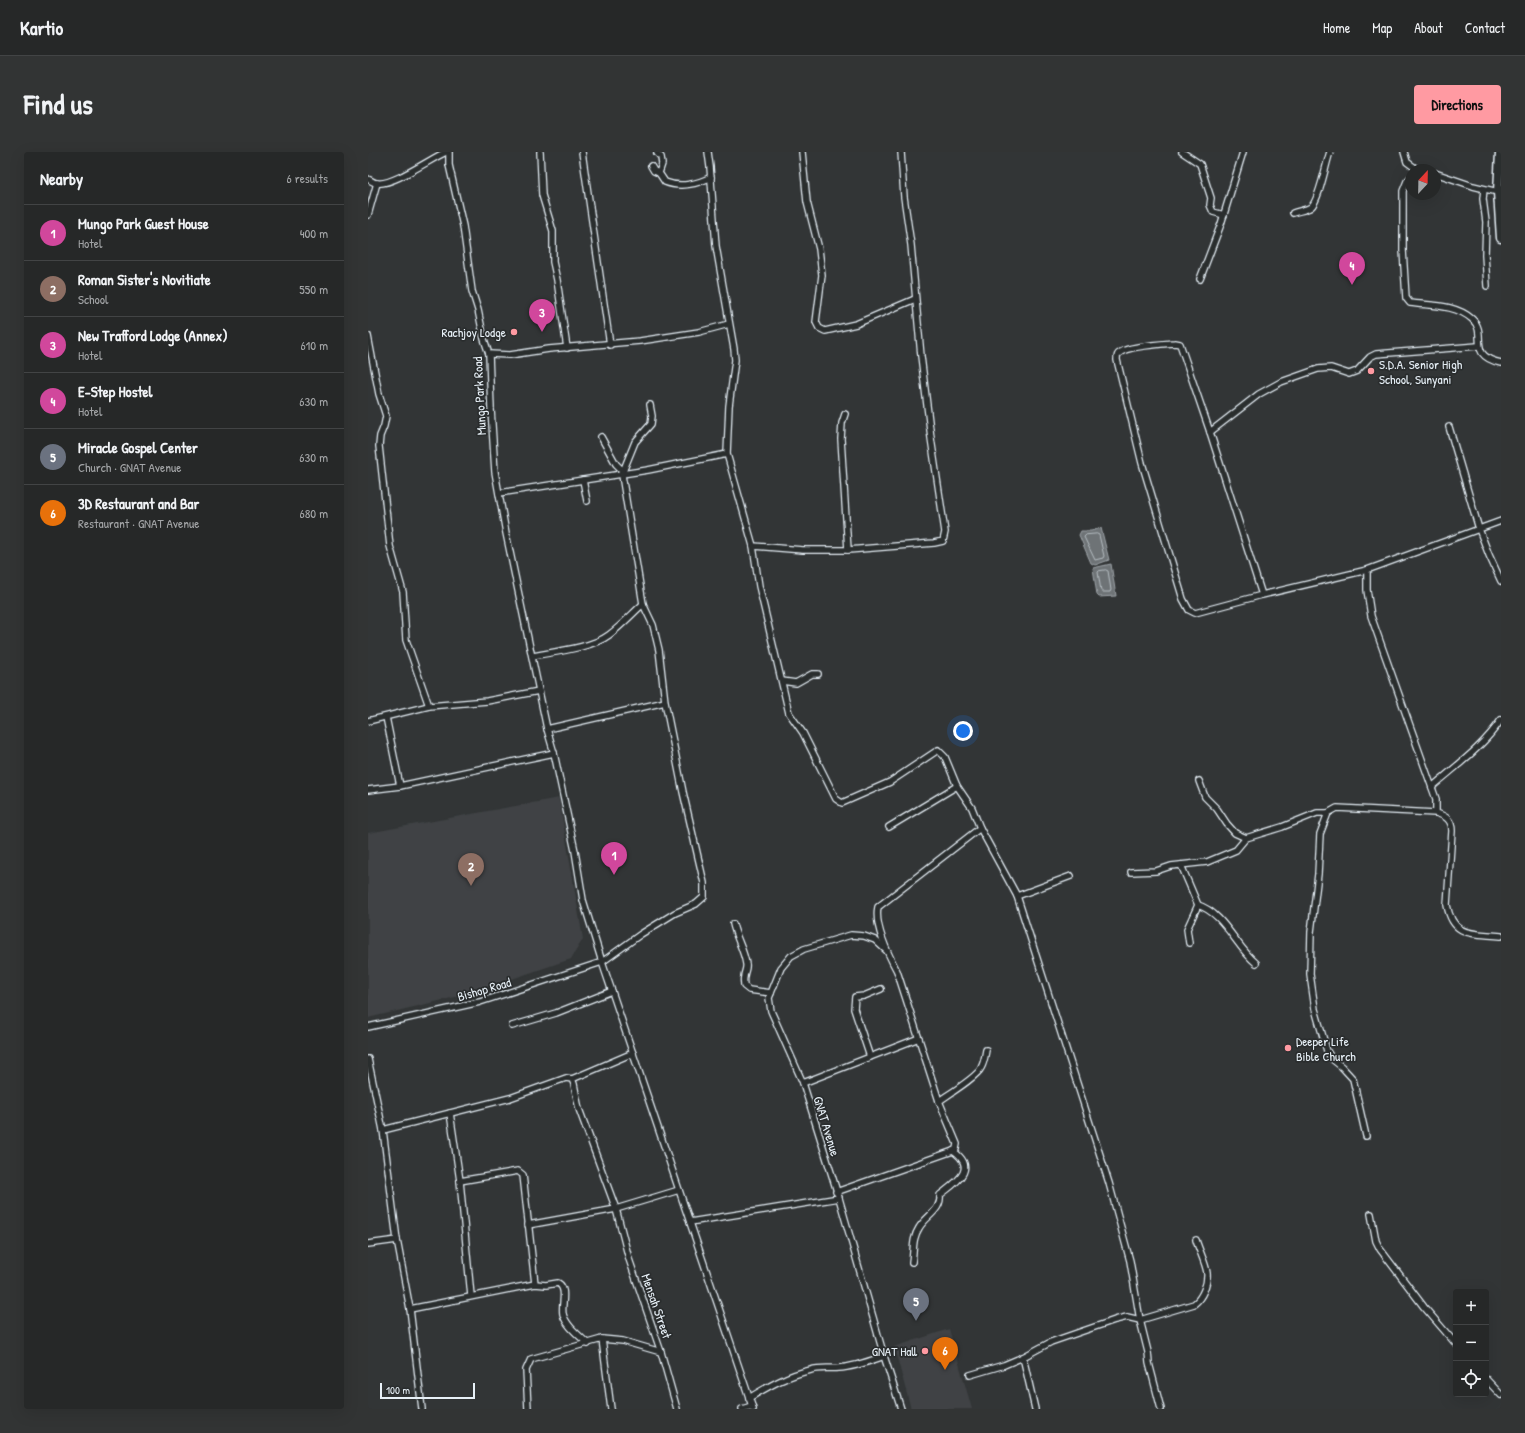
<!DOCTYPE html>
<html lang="en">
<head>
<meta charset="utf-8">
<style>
	:root { --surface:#262828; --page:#323434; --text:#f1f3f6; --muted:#a4a6a8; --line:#424445; --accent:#ff9aa2 }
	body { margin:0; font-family:"Patrick Hand",sans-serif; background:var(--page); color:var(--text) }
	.controls { position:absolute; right:12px; bottom:12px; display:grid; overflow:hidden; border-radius:4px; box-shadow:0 4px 16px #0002 }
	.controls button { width:36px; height:36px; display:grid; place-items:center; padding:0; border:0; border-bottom:1px solid var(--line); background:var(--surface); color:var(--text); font:20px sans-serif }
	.compass { position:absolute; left:1037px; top:12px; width:36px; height:36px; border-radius:50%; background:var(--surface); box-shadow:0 4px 16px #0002; rotate:22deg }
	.scale { position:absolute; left:12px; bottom:10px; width:95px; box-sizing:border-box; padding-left:4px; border:2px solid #e8f1f8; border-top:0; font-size:11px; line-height:14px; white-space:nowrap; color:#e8f1f8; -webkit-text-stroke:3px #2a2d2e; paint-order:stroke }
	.you { position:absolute; left:595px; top:579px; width:14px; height:14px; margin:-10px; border:3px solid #fff; border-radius:50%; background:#1a73e8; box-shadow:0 0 0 6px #1a73e833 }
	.badge { display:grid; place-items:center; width:26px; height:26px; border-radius:50%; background:var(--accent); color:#fff; font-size:13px; font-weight:700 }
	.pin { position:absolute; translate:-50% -33px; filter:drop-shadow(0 1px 2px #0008) }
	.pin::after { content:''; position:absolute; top:21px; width:14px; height:12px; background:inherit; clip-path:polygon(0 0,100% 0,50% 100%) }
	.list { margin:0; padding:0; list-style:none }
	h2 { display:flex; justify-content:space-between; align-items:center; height:52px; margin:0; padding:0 16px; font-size:17px }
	h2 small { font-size:13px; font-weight:400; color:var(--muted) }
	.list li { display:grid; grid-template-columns:26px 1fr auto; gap:12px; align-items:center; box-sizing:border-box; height:56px; padding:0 16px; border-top:1px solid var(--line) }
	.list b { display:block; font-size:15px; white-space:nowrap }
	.list p { margin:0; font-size:13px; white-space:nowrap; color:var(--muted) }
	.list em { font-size:13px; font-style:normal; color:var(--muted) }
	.icon { flex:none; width:22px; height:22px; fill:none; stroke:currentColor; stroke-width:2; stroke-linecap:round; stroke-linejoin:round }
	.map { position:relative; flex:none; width:1133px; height:1257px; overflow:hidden; border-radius:4px }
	header { display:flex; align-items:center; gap:24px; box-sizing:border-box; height:56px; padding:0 20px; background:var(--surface); border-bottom:1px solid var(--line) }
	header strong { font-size:19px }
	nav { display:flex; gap:22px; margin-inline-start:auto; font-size:14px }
	.intro { display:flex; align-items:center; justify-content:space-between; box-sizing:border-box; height:96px; padding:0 24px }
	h1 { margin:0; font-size:28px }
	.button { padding:10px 18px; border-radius:4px; background:var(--accent); color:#111; font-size:14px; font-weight:700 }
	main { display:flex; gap:24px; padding:0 24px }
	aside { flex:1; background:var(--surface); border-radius:4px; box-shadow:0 4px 16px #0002 }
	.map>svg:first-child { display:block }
	.built { fill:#3f4244 }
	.water { fill:#6e7376; stroke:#9fa5aa }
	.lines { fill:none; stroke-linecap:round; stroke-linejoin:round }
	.shore { stroke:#b7bfc4; stroke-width:1 }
	.street-casing { stroke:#e8f1f8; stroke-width:8 }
	.primary-casing { stroke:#e8f1f8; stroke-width:11 }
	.street { stroke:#2a2d2e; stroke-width:5.5 }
	.primary { stroke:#2a2d2e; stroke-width:8 }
	.poi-dot { fill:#ff9aa2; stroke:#2a2d2e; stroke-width:1.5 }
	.labels { text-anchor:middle; stroke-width:3.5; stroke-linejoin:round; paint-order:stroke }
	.poi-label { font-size:13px; fill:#e8f1f8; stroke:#2a2d2e; text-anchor:end }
	.street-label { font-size:13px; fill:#e8f1f8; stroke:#2a2d2e }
</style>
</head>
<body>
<header>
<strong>Kartio</strong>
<nav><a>Home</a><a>Map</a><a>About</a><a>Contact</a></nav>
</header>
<div class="intro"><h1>Find us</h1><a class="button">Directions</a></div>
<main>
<aside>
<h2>Nearby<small>6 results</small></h2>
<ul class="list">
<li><span class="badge" style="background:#d1479c">1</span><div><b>Mungo Park Guest House</b><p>Hotel</p></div><em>400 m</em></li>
<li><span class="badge" style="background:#8d6e63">2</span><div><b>Roman Sister's Novitiate</b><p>School</p></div><em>550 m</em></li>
<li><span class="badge" style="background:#d1479c">3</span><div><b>New Trafford Lodge (Annex)</b><p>Hotel</p></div><em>610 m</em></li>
<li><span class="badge" style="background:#d1479c">4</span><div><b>E-Step Hostel</b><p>Hotel</p></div><em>630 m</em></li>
<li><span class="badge" style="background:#6b7280">5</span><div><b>Miracle Gospel Center</b><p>Church · GNAT Avenue</p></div><em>630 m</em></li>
<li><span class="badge" style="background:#e8710a">6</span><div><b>3D Restaurant and Bar</b><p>Restaurant · GNAT Avenue</p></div><em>680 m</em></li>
</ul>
</aside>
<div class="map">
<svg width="1133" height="1257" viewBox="0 0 1133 1257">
	<rect width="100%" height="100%" fill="#323536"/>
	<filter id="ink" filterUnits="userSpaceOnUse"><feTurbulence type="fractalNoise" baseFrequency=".025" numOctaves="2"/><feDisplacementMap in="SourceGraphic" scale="8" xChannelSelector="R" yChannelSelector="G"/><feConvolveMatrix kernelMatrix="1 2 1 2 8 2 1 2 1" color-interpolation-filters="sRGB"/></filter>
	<g filter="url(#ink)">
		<g class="built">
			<path d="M191,646L215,787L203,807L96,843L0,866V681Z"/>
			<path d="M581,1177L604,1257H543L526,1195Z"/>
		</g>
		<g class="water">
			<path d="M733,376L741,408L727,413L723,411L711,383L713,379H723Z"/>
			<path d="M743,412L748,444L731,445L729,443L725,416Z"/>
		</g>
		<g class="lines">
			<g class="shore">
				<path d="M729,382L731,383L736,404L735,406L727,408L716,385L718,383Z"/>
				<path d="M738,418L740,419L743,438L742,440H734L733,439L730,420L731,419Z"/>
			</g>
			<g class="street-casing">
				<g id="street">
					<path d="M81,0V13L95,74L104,139L110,158L116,187L121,202L123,257L127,320L138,381L179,577L186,601L207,699L215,748L234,810L385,1257"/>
					<path d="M172,0L174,43L185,79V110L189,128L199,196"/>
					<path d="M214,0L242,193"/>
					<path d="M340,0L342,15L348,94L366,197L367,208L361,254L359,302L385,394L435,398H480L566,391L575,389L577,380L563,286L553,204L543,93L536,45L533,0"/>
					<path d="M434,0L439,50L451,97L454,123L448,170L451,176L457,179L488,172L547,147"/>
					<path d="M814,0L832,12L843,46L842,53L845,60L856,63"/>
					<path d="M1036,0L1039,10L1050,18"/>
					<path d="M289,1L293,5L294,12L291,21L297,30C312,36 330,32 343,25"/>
					<path d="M283,14L286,19L291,21"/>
					<path d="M1067,21L1105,34L1130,40"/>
					<path d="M1043,25L1039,29L1035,39V98L1038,146L1042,151C1063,154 1087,152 1104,167C1121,182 1097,203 1133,211"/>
					<path d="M0,27C2,28 6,31 9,31C24,34 62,7 78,0"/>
					<path d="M1116,37L1115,47L1118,70L1117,103L1119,134"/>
					<path d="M925,61C930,59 939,58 943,55C951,49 958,11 962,0"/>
					<path d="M0,63L9,31"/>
					<path d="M832,127L853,72L875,0"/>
					<path d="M0,184L11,242L18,264L16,274L12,284L11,294L22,394L35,440L38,488L61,554"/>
					<path d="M121,202L142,203L181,197L272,189L331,180L361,172"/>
					<path d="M477,262L474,271L473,287L480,398"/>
					<path d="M1081,275L1111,377L999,418V438L1003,464L1068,647V661C1078,664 1084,668 1084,679L1079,753C1085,786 1105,781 1133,784"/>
					<path d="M842,280L891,242L913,230L950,217L963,216L981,222L989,219L1002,205L1008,202L1110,194"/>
					<path d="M254,322L267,290L283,272L284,264L282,253"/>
					<path d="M215,328L219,349"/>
					<path d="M131,341L280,318L359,302"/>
					<path d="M1133,369L1111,377L1121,403L1133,429"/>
					<path d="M385,394L391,434L421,561L435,581L468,647L474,651L522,630L570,598L577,605L589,634L604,656L612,676L649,744L741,1031L762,1109L772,1168L780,1200L781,1211L793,1257"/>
					<path d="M894,443L842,280L812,192L807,191C795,192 762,194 753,200C749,202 749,204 749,208L774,311L815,447L821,458L827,461L894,443L999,418"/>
					<path d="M164,504C185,500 224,496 241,483C253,474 264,462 275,452"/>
					<path d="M414,529L428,531L444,522H450"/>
					<path d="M18,565L32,634"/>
					<path d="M0,569L61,554L119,549L171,539"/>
					<path d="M179,577L297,550"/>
					<path d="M831,629L837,645L849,657L859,672L867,681L878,686"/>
					<path d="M1064,635C1088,614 1115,595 1133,568"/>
					<path d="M0,638L32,634L186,601"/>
					<path d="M521,675L589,634"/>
					<path d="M813,713L830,753L819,777L821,791"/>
					<path d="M763,720L788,719L803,714L839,710L868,698L878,686L914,675L949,661H960"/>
					<path d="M649,744L703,724"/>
					<path d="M830,753C856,761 868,795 888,811"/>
					<path d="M365,772C368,786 376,798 378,812C379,817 376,820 376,825C375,828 376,831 376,834L381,838L403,841"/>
					<path d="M519,799L507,788L496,784L483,783L436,797L423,804L413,816L401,846L403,859L435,931L471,1046L516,1204L533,1257"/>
					<path d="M144,874L188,861L244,839"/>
					<path d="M0,875L112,850L234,810L273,782L307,761L328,752L336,745V731L315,640L297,550L291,498L285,473L275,452L253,317L248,312L233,285"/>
					<path d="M502,905L486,857L487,845L496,844L513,837"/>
					<path d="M0,907L15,978L29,1088L42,1157L54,1257"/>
					<path d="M204,927L265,901"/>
					<path d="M435,931L551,886"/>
					<path d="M571,949C581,942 609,925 613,916C616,911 617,904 618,898"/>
					<path d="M82,961L92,1029L103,1144"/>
					<path d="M15,978L142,946L198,926L204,927L206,932L211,957L248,1057L261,1107L293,1200L309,1257"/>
					<path d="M998,984L985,927L974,915L964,907L959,899L947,857L942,822L943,780L950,722L952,682L960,661L969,656L1068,661"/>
					<path d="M92,1029L150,1019L155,1023L167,1132"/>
					<path d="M468,1040L585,999L588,997L589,992L571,949L529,819C520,802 506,774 510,755L612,676"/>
					<path d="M1003,1062L1008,1089L1012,1097L1056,1155L1088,1192"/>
					<path d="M322,1070L471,1046"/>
					<path d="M160,1073L248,1057L311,1038"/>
					<path d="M0,1092L29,1088"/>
					<path d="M544,1110C546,1097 544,1087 551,1076C558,1064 574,1058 572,1043C587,1031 611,1017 585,999"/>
					<path d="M42,1157L167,1132L178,1133L190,1131C200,1137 193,1152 195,1162C198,1174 212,1184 220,1192"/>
					<path d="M234,1187L243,1257"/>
					<path d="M655,1205L667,1257"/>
					<path d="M602,1223L636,1213L655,1205L683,1190L747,1168L759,1165L772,1168L826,1152C834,1146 840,1132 839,1121C838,1112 831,1098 828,1088"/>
					<path d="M1118,1227L1133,1243"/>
					<path d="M381,1246C401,1234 420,1223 443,1218C452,1215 462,1217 471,1216C487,1215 502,1209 516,1204"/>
					<path d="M160,1257L158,1218L163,1207L234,1187L255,1189L293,1200"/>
					<path d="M374,1257L384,1254"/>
				</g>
			</g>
			<g class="primary-casing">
				<path id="primary" d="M1132,0L1130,40L1133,86"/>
			</g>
			<use href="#street" class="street"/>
			<use href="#primary" class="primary"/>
		</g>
	</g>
	<g class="poi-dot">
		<circle cx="146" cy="180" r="4"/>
		<circle cx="1003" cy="219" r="4"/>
		<circle cx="920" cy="896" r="4"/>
		<circle cx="557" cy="1199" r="4"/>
	</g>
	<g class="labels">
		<g class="poi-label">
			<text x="138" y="185">Rachjoy Lodge</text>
			<text x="1011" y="217" text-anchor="start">S.D.A. Senior High<tspan x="1011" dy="15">School, Sunyani</tspan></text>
			<text x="928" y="894" text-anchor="start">Deeper Life<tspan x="928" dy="15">Bible Church</tspan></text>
			<text x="549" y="1204">GNAT Hall</text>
		</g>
		<g class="street-label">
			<text transform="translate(111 244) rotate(-93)" y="5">Mungo Park Road</text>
			<text transform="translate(116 837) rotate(-16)" y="5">Bishop Road</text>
			<text transform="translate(459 974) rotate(73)" y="5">GNAT Avenue</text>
			<text transform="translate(289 1154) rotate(71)" y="5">Mensah Street</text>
		</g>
	</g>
</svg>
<div class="controls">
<button>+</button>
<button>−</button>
<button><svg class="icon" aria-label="locate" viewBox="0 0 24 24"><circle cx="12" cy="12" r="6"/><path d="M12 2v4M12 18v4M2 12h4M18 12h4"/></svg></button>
</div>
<svg class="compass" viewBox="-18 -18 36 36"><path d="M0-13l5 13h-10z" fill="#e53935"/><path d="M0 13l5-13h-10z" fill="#a4a6a8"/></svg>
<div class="scale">100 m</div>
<div class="you"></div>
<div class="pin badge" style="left:246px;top:723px;background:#d1479c">1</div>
<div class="pin badge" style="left:103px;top:734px;background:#8d6e63">2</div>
<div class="pin badge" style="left:174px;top:180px;background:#d1479c">3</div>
<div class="pin badge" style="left:984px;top:133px;background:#d1479c">4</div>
<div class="pin badge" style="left:548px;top:1169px;background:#6b7280">5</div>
<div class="pin badge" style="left:577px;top:1218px;background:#e8710a">6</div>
</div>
</main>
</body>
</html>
